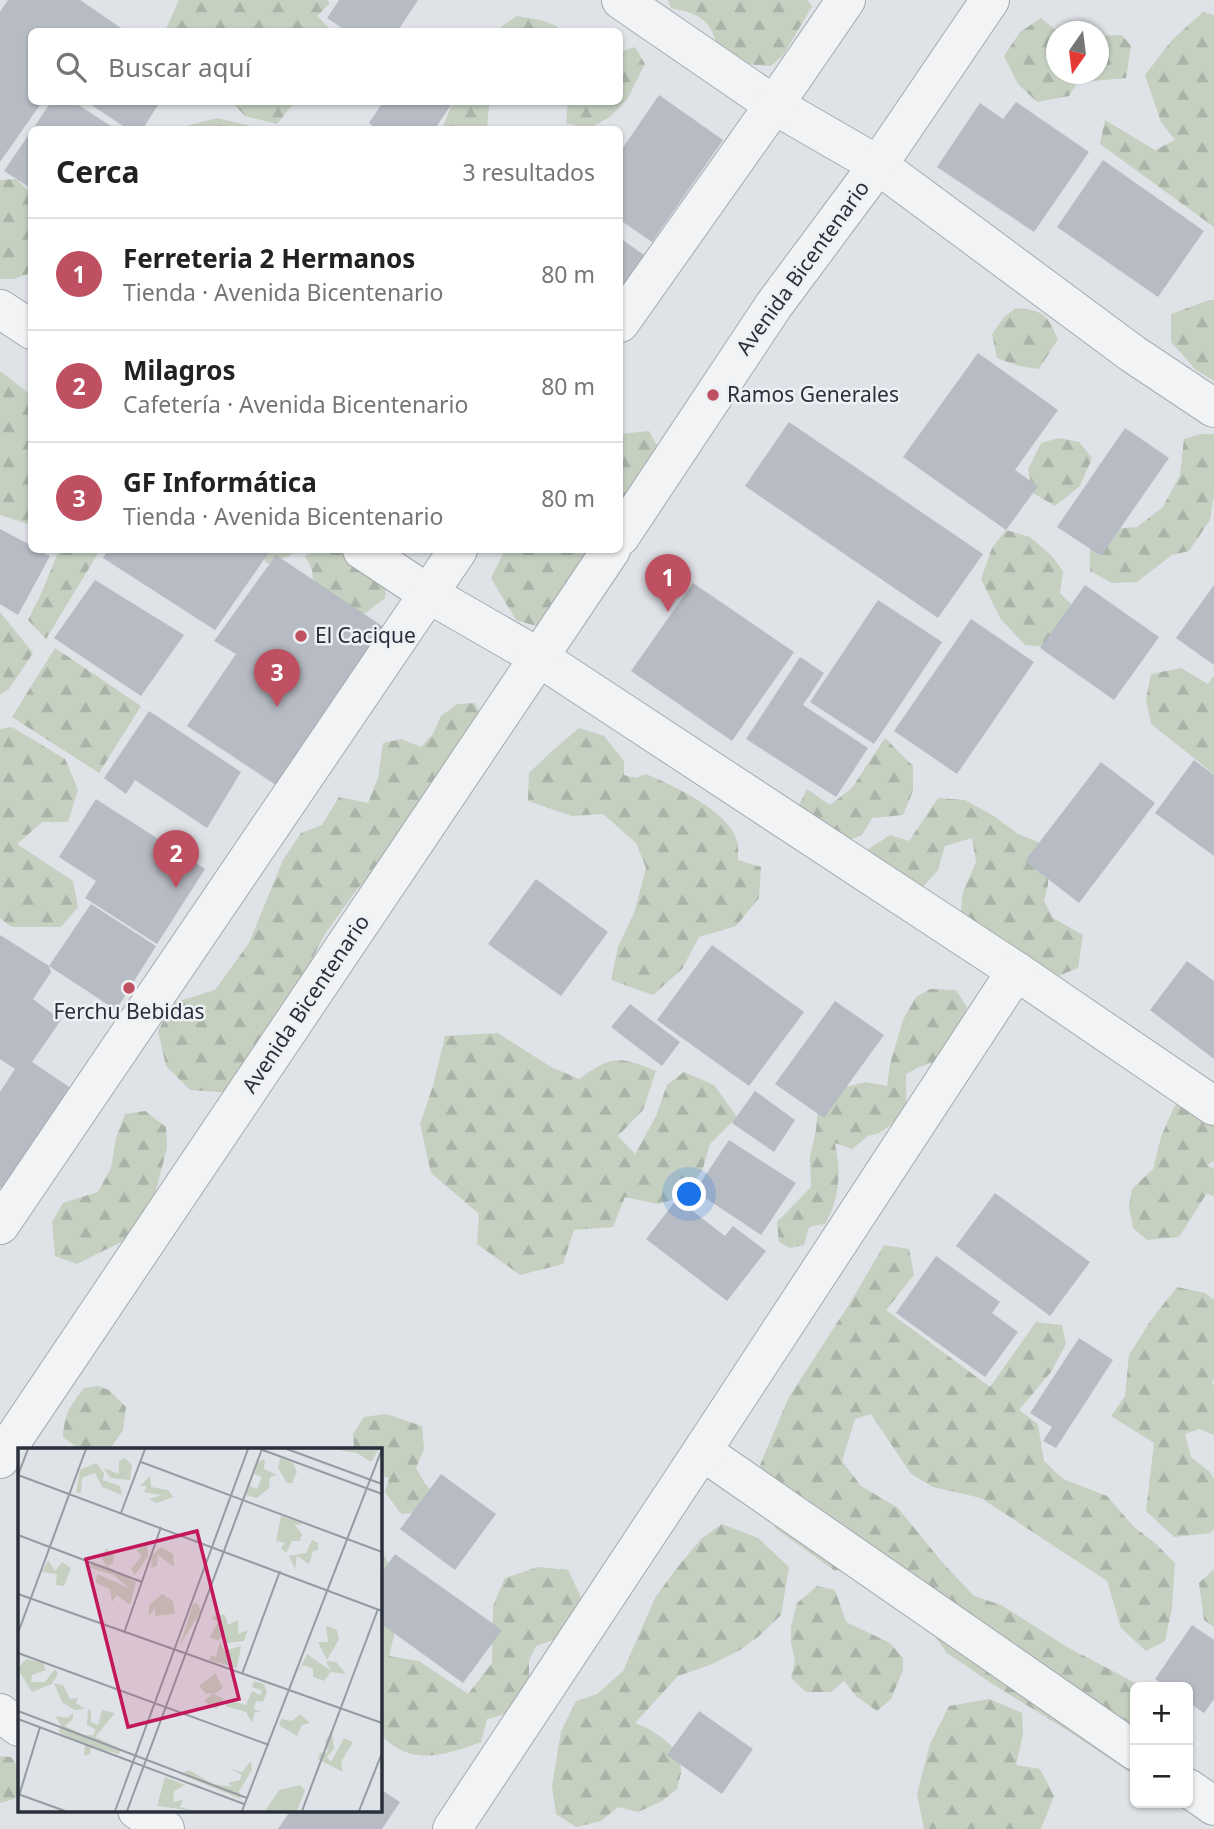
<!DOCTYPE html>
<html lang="es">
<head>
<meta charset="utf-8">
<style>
	:root { --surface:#fff; --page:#f6f6f6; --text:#222; --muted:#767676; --line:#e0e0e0; --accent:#bf5062 }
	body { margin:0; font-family:"Noto Sans",sans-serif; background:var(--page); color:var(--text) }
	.controls { position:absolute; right:21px; bottom:21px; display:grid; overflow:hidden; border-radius:10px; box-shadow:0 2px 5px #0004 }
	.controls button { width:63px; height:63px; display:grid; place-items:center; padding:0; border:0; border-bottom:2px solid var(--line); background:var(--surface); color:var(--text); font:35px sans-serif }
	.compass { position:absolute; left:1046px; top:21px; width:63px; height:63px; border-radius:50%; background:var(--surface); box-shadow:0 2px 5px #0004; rotate:194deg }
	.you { position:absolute; left:690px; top:1195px; width:24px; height:24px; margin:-18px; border:5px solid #fff; border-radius:50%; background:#1a73e8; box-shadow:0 0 0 10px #1a73e833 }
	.badge { display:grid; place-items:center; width:46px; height:46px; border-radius:50%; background:var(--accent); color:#fff; font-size:23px; font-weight:700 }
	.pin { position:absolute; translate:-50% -58px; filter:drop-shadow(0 2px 4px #0008) }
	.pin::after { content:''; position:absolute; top:37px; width:24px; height:21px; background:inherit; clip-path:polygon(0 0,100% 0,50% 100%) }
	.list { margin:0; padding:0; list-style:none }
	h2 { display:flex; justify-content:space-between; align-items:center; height:91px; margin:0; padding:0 28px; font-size:30px }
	h2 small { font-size:23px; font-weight:400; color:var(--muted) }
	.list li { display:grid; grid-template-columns:46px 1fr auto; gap:21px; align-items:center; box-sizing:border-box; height:112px; padding:0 28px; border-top:2px solid var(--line) }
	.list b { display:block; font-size:26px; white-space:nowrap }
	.list p { margin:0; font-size:23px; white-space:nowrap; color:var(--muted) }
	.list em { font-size:23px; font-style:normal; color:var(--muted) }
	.icon { flex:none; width:38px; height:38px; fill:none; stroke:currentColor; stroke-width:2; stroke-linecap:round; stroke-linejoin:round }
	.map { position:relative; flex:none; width:1214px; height:1829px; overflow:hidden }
	.search { position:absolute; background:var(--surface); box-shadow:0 2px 5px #0004; left:28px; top:28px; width:595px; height:77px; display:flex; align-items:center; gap:18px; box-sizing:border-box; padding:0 24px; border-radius:10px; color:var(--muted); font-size:26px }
	.panel { position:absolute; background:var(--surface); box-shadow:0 2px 5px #0004; left:28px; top:126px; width:595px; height:427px; border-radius:10px }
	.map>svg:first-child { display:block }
	.forest { fill:url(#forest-firs) }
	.building { fill:#b7bbc3 }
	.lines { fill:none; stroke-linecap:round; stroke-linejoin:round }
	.minor-casing { stroke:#a5a9b0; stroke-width:40 }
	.minor { stroke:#f1f3f5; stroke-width:38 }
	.poi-dot { fill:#bf5062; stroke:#eef1f4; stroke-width:2.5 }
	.labels { text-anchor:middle; stroke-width:5; stroke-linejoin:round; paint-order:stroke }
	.street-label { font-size:21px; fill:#29303c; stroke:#eef1f4 }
	.poi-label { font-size:21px; fill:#29303c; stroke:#eef1f4; text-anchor:start }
	.inset-road { fill:none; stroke:#969ba3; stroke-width:2 }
	.view { fill:#c2185b; fill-opacity:0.15; stroke:#c2185b; stroke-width:3.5 }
	.inset-edge { fill:none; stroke:#29303c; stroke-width:3.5 }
</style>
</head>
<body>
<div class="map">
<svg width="1214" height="1829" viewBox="0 0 1214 1829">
	<defs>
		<pattern id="forest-firs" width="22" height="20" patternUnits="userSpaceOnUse" patternTransform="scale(1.75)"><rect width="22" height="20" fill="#c5d0c1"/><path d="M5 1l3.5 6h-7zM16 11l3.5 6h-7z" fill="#a9b3a7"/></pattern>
	</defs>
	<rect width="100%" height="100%" fill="#dfe2e7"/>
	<g class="forest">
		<path d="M179,0H327L330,3L317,16L332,31H165Z"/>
		<path d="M668,0H807L812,6L784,54L771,66C758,65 744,65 732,59C714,50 717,35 707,24C698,13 684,11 671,8Z"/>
		<path d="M1203,12L1214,15V227L1100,144L1105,120L1155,150L1175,140L1161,122L1145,75L1172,40Z"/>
		<path d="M517,16L540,20L557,26L558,31H500L502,26Z"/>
		<path d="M1041,18L1057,31L1056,74H1083L1069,96L1037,102L1018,84L1004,56L1020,32Z"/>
		<path d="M1122,35L1131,46L1126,78L1092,81L1086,74H1098L1099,36Z"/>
		<path d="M635,47L645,64L628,98L610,117L588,129L566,123L568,102H620V52Z"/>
		<path d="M232,102H295L277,124L245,116Z"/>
		<path d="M453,102H492L489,106L487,129H442Z"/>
		<path d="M217,118L251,126L256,129H179L190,125Z"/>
		<path d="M16,179L31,193V273L14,279H0V180Z"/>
		<path d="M1209,300H1214V381L1196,370L1171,342V314Z"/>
		<path d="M1016,308C1045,311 1046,314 1058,339L1039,369L1019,366L997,358L992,334L1004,317Z"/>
		<path d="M0,371L31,395V525L0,515Z"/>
		<path d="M649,431L664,459L620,542V434Z"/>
		<path d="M1201,434H1214V495L1210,520L1189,551L1172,555L1137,582L1112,583L1090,571V542L1112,529L1137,527L1163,507L1180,475L1184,439Z"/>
		<path d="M1059,438L1079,442L1092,458L1080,486L1055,506L1033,493L1028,469L1041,443Z"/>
		<path d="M1006,530L1030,537L1051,555L1063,571L1060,593L1071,604L1070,622L1056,648L1025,645L1000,618L981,579L992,548Z"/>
		<path d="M55,550H100L46,639L28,620L40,596L58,553Z"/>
		<path d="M259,550H296L289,556L267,564Z"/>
		<path d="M317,550H338L378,564L387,580L385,598L367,612L339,623L316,610L312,570L305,556Z"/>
		<path d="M505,550H616L559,633L516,620L491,578Z"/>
		<path d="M0,612L33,653L9,689L0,695Z"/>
		<path d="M55,648L141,706L99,773L12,717Z"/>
		<path d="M1181,668L1208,684L1214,675V774L1151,724L1146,699L1151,674Z"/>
		<path d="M474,703L482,715L376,873L358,888L325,934L294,993L232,1093L190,1090L166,1066L158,1031L173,1003L215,990L249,943L283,860L301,833L322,825L339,797L368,803L378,778L383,743L401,739L421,747L433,734L441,716L457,704Z"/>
		<path d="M12,727L65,759L78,790L68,822H42L17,844L73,881L78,907L61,927H12L0,918V729Z"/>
		<path d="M579,728L604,736L624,761V775L636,778L646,774C672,785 726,810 736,838C739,844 738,853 738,860L761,867L759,898L736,926L699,937L682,969L653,995L611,980L618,947L634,913L646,868L636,843L603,814L572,816L528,801L529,773L551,752Z"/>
		<path d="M885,738L913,766V791L903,815L872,818L862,835L841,843L796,811L807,789L830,805L852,788Z"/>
		<path d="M938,798L965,800L994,816L1018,834L1048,846V885L1044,901L1053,918L1083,935L1078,968L1051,979L959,926L963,892L976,862L972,838L945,846L938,870L915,896L866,879L867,850L890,835L909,841Z"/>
		<path d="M930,989L956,990L967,1007L960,1035L940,1060L919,1067L906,1074V1106L894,1123L879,1133L868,1136L852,1149L835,1143C841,1174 840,1197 825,1224L809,1227L804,1245L790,1248L779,1242L777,1222L811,1187L810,1156L816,1130L818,1106L830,1091L866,1082L887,1086L890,1064L903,1020L916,997Z"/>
		<path d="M498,1033L551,1067L579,1079C612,1055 619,1056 656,1071L643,1110L618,1136L635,1154L656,1116L667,1085L684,1072L714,1085L737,1117L710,1144L702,1171L684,1196L658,1204L625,1197L613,1227L574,1230L563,1264L520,1275L477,1244L479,1214L431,1173L420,1124L433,1086L445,1036Z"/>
		<path d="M1186,1093L1214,1096V1161L1207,1165L1214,1169V1197L1207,1193L1179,1237L1147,1240L1133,1228L1129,1206L1132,1189L1153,1169L1161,1137L1174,1107Z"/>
		<path d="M145,1111L166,1127L167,1148L156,1190L139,1233L77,1264L55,1256L52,1222L63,1203L98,1192L111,1168L116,1138L125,1114Z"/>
		<path d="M884,1245L909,1249L914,1275L886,1310L990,1387L1036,1322L1062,1325L1066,1344L1051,1372L1019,1410L1038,1424L1044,1461L1063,1479L1107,1496L1134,1527L1155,1543L1175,1563L1172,1608L1165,1641L1146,1651L1121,1628L1107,1581L981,1498L933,1487L911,1474L871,1414L855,1419L842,1461L861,1486L898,1508L942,1562L974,1596L1001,1605L1069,1648L1143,1687H1135V1776L1070,1732L994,1685L947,1653L880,1561L835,1571L775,1528L760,1465L789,1397L850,1303Z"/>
		<path d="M1177,1287L1205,1293L1214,1300V1377L1212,1384L1214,1385V1435L1199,1429L1185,1434L1191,1457L1210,1472L1214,1479V1529L1211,1533L1174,1537L1146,1511L1154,1443L1111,1416L1125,1396L1129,1355L1151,1320Z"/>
		<path d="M98,1386L109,1390L126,1407L123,1430L110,1449H79L63,1437C65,1412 69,1408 84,1388Z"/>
		<path d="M386,1414L422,1426L424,1449L416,1468L424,1482L432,1492L422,1512L401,1514L385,1492L389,1478L380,1475V1449H354L353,1434L364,1417Z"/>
		<path d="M722,1524L758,1538L789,1567L781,1615L759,1636L740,1650L710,1665L678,1676L635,1723L651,1730L664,1739L680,1754L681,1773L677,1789L662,1801L638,1812L618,1807L601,1821L576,1827L556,1814L552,1786L561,1731L576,1701L597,1694L623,1671L655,1598L676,1569L701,1539Z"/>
		<path d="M380,1547L404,1594L389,1656L419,1661L468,1694L492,1663L493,1606L505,1578L538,1567L568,1570L580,1595L583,1614L559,1638L536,1646L529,1661V1677L525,1697L502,1715L487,1719L481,1742C444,1756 410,1767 380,1734Z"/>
		<path d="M1214,1569V1627L1204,1620L1199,1583Z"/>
		<path d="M817,1586L835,1590L846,1622L890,1643L903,1658V1670L891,1699L877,1711L857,1697L844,1681L831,1692H806L791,1678L795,1661L791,1643V1627L797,1603Z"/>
		<path d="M989,1699L1022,1713L1023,1734L1016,1765L1040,1769L1054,1796L1041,1829H924L917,1794L930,1744L949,1706Z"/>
		<path d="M0,1756L11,1757L19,1769V1795L14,1799L0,1803Z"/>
	</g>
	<g class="building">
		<path d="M8,0H80L127,32H32V102H42L0,162V12Z"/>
		<path d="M339,0H418L397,32H348L327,18Z"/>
		<path d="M659,95L723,140L652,242L620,220V152Z"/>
		<path d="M51,102H74L117,130H32Z"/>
		<path d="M87,102H160L142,130H129Z"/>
		<path d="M383,102H453L434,130H378L369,123Z"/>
		<path d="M1016,102L1089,152L1034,232L937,167L980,103L1003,119Z"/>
		<path d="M32,130V189L4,171Z"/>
		<path d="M1103,160L1204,231L1158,297L1057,227Z"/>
		<path d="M620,238L644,255L620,293Z"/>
		<path d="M978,353L1058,410L1015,470L1038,486L1006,530L903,457Z"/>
		<path d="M789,422L983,554L938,618L745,486Z"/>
		<path d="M1125,428L1169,458L1101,556L1057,527Z"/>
		<path d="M0,529L32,546V550H37L50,556L18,615L0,604Z"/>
		<path d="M108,550H267L270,551L215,630L103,558Z"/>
		<path d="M276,555L388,630L282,789L187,726L236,654L214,641Z"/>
		<path d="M95,580L184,635L141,696L54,638Z"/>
		<path d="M693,583L794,652L732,741L631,671Z"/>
		<path d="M1085,585L1159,637L1114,700L1040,648Z"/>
		<path d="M1214,585V665L1176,638Z"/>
		<path d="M878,600L942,642L874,744L810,702Z"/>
		<path d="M971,619L1034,662L957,774L894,731Z"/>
		<path d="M800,657L824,673L803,705L868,748L836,797L746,739Z"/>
		<path d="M149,711L241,772L207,828L135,780L126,794L104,778Z"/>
		<path d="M1194,760L1214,775V856L1155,813Z"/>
		<path d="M1101,762L1155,803L1079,903L1025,861Z"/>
		<path d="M96,799L205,869L157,944L85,898L96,881L59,857Z"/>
		<path d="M536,879L608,932L561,996L488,944Z"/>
		<path d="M91,904L156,946L116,1010L49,966Z"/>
		<path d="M0,935L49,966L51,972L33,999L61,1020L32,1062L78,1093L6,1192L0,1187V1092L15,1069L0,1059Z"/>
		<path d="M712,945L804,1012L749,1086L657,1020Z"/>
		<path d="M1187,961L1214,981V1059L1150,1010Z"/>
		<path d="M835,1001L884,1035L824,1118L775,1084Z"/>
		<path d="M630,1004L680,1042L662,1066L611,1027Z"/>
		<path d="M755,1091L795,1120L774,1152L732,1123Z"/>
		<path d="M729,1140L796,1183L761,1235L695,1191Z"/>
		<path d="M995,1193L1090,1262L1050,1316L956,1246Z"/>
		<path d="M677,1199L725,1236L733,1226L766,1251L727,1301L646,1239Z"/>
		<path d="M936,1256L1000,1302L992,1313L1018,1332L985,1377L896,1313Z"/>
		<path d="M1079,1338L1113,1360L1056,1448L1043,1441L1052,1427L1030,1413Z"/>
		<path d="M441,1474L496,1514L455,1570L400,1529Z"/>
		<path d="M395,1554L502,1630L463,1683L380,1623V1575Z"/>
		<path d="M1192,1625L1214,1640V1699L1204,1713L1188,1702V1687H1167L1155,1679Z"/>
		<path d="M699,1711L753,1749L722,1794L667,1755Z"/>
		<path d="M380,1789L400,1802L382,1829H278L291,1810H380Z"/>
	</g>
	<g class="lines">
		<g class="minor-casing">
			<g id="minor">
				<path d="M621,0L774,105L878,165L1133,354L1214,408"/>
				<path d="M0,309L32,330"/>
				<path d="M620,323L774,105L846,0"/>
				<path d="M620,537L774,305L878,165L990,0"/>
				<path d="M362,550L427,593L540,658L1016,971L1214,1106"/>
				<path d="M0,1225L458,550"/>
				<path d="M702,1451L1135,1751"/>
				<path d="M0,1459L611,550"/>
				<path d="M0,1713L19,1727"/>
				<path d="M1188,1788L1214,1806"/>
				<path d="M137,1810L165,1829"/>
				<path d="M452,1829L702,1451L1016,971"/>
			</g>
		</g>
		<use href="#minor" class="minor"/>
	</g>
	<g class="poi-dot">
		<circle cx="713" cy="395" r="7"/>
		<circle cx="301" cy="636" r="7"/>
		<circle cx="129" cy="988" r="7"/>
	</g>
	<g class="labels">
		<g class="street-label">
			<text transform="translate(803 268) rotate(-54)" y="7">Avenida Bicentenario</text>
			<text transform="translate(306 1004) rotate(-56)" y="7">Avenida Bicentenario</text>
		</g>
		<g class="poi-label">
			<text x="727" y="402">Ramos Generales</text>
			<text x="315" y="643">El Cacique</text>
			<text x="129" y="1019" text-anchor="middle">Ferchu Bebidas</text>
		</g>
	</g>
	<g transform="translate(18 1448)">
		<rect width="364" height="364" fill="#dfe2e7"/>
		<path d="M315,1H361L353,14L339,5ZM107,10L114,17L112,32L92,30L86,20L101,26V13ZM262,10L275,15L279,24L274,35H269L260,20ZM247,11L246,21L259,27L252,29L251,40L239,50L228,47L231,38L239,41L244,29L236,26L239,14ZM78,15L86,25L85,32L102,38L104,47L84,39L77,25L64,30L63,45H58L62,22ZM132,28L133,39L150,42L155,49L139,55L131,51L144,47L126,44L129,38H122ZM263,68L286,76L277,77L284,86L282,93H274L268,105L263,100L267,95L258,93ZM294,92L300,95V102L295,103L291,116L279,108L277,121L271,108L288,105ZM129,97L130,108L117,127L113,121L124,108L118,102ZM143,99L155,106L156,119L140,107L139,118L133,120L134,107ZM88,100L96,107L95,116L89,118L118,134L112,157L99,147L94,154L92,141L78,135L79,126L111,140L96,127L72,120L73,116L88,118L84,110ZM30,112L37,123L44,114L53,120L46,138L38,137L39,126L24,124ZM144,146L155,153L157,166L137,168V160L131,168V157ZM179,155L183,163L162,197L175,156ZM199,166L207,167L210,177L220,172V186L230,182L226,193L207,195L206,184L201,193L192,189L200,174L193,170ZM308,178L319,182L321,191L309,212L300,194H310ZM202,193L206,203L223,198L219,220L191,212L193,207L198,209ZM289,206L313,223L308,213L318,214L328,226L313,224L306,233L295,229V221L285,217L281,222ZM8,211L25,215L28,222L14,227L13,234H27L37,221L40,226L34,236L14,244L0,221ZM197,225L205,240L196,246L206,251L198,261L186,253L195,245L188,246L181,238ZM236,233L246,236L249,244L245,254L238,253L236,261L243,264H237L234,275L228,264L207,258L213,253L228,257L234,243L242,247L244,243L234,239ZM36,235L45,237L52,251L60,250L58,255L67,261L57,262L44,254ZM70,260L73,264V274L80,277L84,262L97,265L77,289L103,301L101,306L73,299L72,306L66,308L67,297L41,284L43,277L37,268L50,270L55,265V271L47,278L66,287H76L77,281L69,277ZM282,266L292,275L284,277L279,288L261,277L263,271L274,273ZM314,282L316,301L309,309L313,314L326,290L335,294L323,314L325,324L300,311L302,305L310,304L307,294ZM233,313L234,322L221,343L223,351L162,326L171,322L195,336L215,339L210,335L222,332L224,327L213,321L224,324ZM147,329L167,337L156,343L155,354L165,352L162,359L176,363L139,358ZM282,337L287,342L279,363H247L261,342Z" fill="#c5d0c1"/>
		<path class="inset-road" d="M242,1L364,46M269,1L364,36M123,14L364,104M0,27L364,163M0,27L10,1M103,65L127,1M0,87L124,134M0,146L364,275M0,185L68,1M106,185L143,79M0,205L251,297M224,226L262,123M0,263L229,350M0,271L226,356M0,346L47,363M0,351L22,279M97,363L230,1M109,363L244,1M224,363L364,1M284,363L360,161M341,363L364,305"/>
		<path class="view" d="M179,83L221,251L110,279L68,111Z"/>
		<rect width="364" height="364" class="inset-edge"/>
	</g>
</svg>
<div class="controls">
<button>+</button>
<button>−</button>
</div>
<svg class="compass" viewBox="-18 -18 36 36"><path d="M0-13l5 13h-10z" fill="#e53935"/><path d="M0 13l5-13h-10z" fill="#767676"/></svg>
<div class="you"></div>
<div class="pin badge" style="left:668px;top:612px">1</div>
<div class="pin badge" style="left:176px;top:888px">2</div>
<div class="pin badge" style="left:277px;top:707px">3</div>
<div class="search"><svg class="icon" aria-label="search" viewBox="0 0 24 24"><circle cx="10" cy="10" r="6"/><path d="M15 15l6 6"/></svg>Buscar aquí</div>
<section class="panel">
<h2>Cerca<small>3 resultados</small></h2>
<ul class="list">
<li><span class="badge">1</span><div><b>Ferreteria 2 Hermanos</b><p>Tienda · Avenida Bicentenario</p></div><em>80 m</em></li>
<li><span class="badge">2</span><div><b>Milagros</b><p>Cafetería · Avenida Bicentenario</p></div><em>80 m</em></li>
<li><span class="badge">3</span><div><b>GF Informática</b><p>Tienda · Avenida Bicentenario</p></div><em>80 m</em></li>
</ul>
</section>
</div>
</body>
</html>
